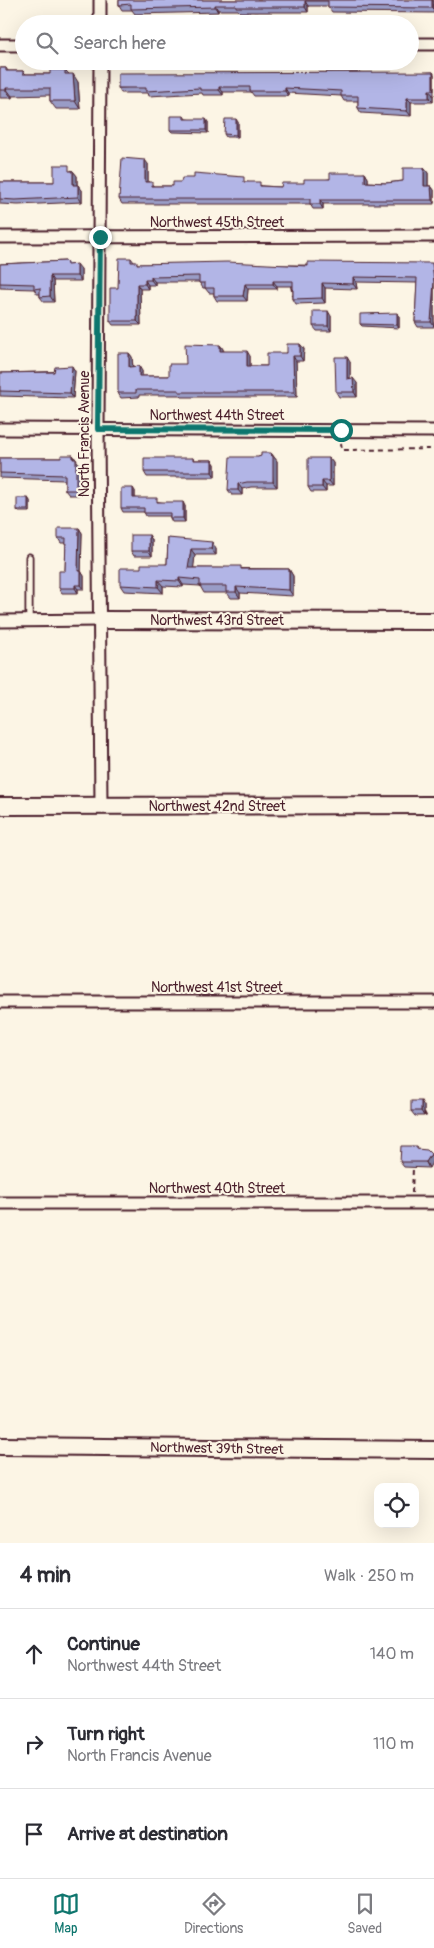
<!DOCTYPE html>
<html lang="en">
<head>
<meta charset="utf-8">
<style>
	:root { --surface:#fff; --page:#f7f7f7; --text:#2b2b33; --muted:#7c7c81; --line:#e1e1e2; --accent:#0f766e }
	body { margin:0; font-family:Pangolin,sans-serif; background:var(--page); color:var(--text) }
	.controls { position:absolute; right:15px; bottom:15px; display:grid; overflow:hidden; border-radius:10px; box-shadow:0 5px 20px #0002 }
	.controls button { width:45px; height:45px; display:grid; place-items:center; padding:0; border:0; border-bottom:1px solid var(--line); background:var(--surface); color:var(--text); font:25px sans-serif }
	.stop { position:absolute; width:15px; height:15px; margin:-11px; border:4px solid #0f766e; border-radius:50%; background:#fff }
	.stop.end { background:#0f766e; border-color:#fff; box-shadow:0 1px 5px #0008 }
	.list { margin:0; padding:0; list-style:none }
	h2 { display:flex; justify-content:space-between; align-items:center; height:65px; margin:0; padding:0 20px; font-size:21px }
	h2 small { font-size:16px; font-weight:400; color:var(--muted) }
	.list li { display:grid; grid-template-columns:32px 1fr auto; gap:15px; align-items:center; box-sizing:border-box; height:90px; padding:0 20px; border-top:1px solid var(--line) }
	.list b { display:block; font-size:19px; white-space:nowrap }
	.list p { margin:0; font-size:16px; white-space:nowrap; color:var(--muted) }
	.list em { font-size:16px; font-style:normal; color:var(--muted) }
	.icon { flex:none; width:28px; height:28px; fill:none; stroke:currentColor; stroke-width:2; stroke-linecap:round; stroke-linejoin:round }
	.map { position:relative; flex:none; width:434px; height:1543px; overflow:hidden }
	.search { position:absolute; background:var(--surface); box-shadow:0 5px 20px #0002; left:15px; right:15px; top:15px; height:55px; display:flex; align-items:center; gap:12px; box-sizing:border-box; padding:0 18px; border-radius:28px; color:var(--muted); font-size:19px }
	.sheet { height:335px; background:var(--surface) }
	nav { display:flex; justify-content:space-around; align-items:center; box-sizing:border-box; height:70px; border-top:1px solid var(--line); background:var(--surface); font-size:14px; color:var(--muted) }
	nav a { display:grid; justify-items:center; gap:2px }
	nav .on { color:var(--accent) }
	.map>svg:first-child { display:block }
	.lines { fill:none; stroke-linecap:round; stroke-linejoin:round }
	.lane-casing { stroke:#4a1f2b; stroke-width:9 }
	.street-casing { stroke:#4a1f2b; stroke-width:15 }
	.secondary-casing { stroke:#4a1f2b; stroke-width:20 }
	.path { stroke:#4a1f2b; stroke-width:2; stroke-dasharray:5 4; stroke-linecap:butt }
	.lane { stroke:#fcf5e5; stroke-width:5.5 }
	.street { stroke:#fcf5e5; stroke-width:11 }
	.secondary { stroke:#fcf5e5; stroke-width:16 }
	.wall { fill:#999cc6; stroke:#4a1f2b }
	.shaded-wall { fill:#7d7fa1; stroke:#4a1f2b }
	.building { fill:#b2b5e6; stroke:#4a1f2b }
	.route { stroke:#0f766e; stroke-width:6 }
	.labels { text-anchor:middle; stroke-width:4; stroke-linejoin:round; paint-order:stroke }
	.street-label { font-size:14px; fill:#4a1f2b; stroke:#fcf5e5 }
</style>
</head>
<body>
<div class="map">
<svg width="434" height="1543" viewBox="0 0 434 1543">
	<rect width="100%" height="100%" fill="#fcf5e5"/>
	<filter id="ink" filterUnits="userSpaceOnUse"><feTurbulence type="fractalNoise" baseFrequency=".02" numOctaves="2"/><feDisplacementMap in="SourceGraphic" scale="10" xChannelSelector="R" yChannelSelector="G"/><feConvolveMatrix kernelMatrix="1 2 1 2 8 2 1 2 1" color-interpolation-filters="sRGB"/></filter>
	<g filter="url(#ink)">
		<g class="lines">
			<g class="lane-casing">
				<path id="lane" d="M29,621V557"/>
			</g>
			<g class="street-casing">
				<g id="street">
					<path d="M100,0V24"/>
					<path d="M410,44H434"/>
					<path d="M0,45H24"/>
					<path d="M100,61L98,429L101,806"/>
					<path d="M0,237L434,236"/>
					<path d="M0,429L434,431"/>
					<path d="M0,621L101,620"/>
					<path d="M0,1002H434"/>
					<path d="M0,1203H434"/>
				</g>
			</g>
			<g class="secondary-casing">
				<g id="secondary">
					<path d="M101,620L434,621"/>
					<path d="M0,806L434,805"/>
					<path d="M0,1446L434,1450"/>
				</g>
			</g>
			<g class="path">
				<path d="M291,286L293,296"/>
				<path d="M341,443L342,450L434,449"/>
				<path d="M424,1112L427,1118"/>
				<path d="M412,1193L413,1168"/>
			</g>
			<use href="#lane" class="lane"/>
			<use href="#street" class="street"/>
			<use href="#secondary" class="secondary"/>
		</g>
		<g class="wall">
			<path d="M119,0H434V13L332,12L328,6H308V12H240L238,10H218V12L135,14L132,10H122L119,5Z"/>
			<path d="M0,68H6L8,71H23L26,74H50L65,70L69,74L78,82L80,109H56L50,101V95L12,96V98H0Z"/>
			<path d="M433,72L434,74V95H433V102H411V116L361,113L358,108V101H344L341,96L288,93V96H254L251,92H223V95H203L202,93L149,96L148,93H121L118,88Z"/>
			<path d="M184,116L186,119L208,122V133L172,132L170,130Z"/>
			<path d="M238,122V137H226L224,134Z"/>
			<path d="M148,164V182L154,186H173L247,182L263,186L281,187L365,173L368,178V182L386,183L403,181L424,168L428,173V186H431L434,190V204H323V209H313L310,204H122L119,199Z"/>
			<path d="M72,170L77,176V185L82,190V202L18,205L0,204V182H54Z"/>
			<path d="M131,258L134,262L138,264L434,266V327H418L415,322L417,283L356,282L357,289L325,288V303L296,304L293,299V286H277V289H248L247,301H217L214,296V293H209L205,288H203L199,282H155V285H148V289H140L141,325H113L110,321L118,288Z"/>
			<path d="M66,261L69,264L81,269V281H53L54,302H44L40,297V294H37L34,289L0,288V264Z"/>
			<path d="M331,316V331H317L313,326Z"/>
			<path d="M399,316V328L362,326L360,324Z"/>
			<path d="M300,344L304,349L303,361H296L297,397H182L180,395H139V397L121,398L118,393L129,353L132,357L133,367L142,371V376H169L186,364L220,345L223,349V351L250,356V366H267Z"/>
			<path d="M350,362V379L357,383V397H339L336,392Z"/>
			<path d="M75,371L73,398L0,396V373Z"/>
			<path d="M271,453L277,461V487H251L242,489V495H232L228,490L258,457Z"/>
			<path d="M73,455L79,464V495H69L65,490V480L0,478V458H61Z"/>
			<path d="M193,458L194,460H212L215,464V477H147L144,472Z"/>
			<path d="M329,458L333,463V486H326V492H311L308,487Z"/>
			<path d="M135,491V498L185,506V522H172L170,518V516H146L144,512H123L121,508Z"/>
			<path d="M28,498L30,501V512H19L17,510Z"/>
			<path d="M79,528L82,533L81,571L84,576V589H78V593H62L59,588L65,571L66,543H61L58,538Z"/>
			<path d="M149,535L152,540V556H134L131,551Z"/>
			<path d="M168,538L216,549V555H195L193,568L289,569L293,576V596L240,593V598H231L227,593H204L200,586L183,585V587L163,586V593L124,591L120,585L141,568L167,564Z"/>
			<path d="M424,1106V1116H415L411,1111Z"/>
			<path d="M417,1146L429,1168L404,1167L400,1162Z"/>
		</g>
		<g class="shaded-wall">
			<path d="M432,0H434V10L432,8Z"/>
			<path d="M305,1L308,6V12L305,7Z"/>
			<path d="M215,5L218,10V12L215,7Z"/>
			<path d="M433,72L434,74V91L433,90Z"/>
			<path d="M73,74L78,82L80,109L75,101Z"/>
			<path d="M219,87L223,92V95L219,90Z"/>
			<path d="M6,88L12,96V98L6,90Z"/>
			<path d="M285,88L288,93V96L285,91Z"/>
			<path d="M429,90L433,95V102L429,98Z"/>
			<path d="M407,98L411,102V116L407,111Z"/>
			<path d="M206,119L208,122V133L206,130Z"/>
			<path d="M236,119L238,122V137L236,135Z"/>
			<path d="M145,160L148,164V187L145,182Z"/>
			<path d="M424,168L428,173V190L424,186Z"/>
			<path d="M73,171L77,176V190L73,185Z"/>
			<path d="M365,173L368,178V187L365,182Z"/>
			<path d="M78,185L82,190V202L78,197Z"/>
			<path d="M431,186L434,190V203L432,200Z"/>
			<path d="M320,200L323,204V209L320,204Z"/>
			<path d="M432,263L434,266V326L431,322Z"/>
			<path d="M77,264L81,269V281L77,276Z"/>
			<path d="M50,276L53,281L54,302L50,296Z"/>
			<path d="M151,277L155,282V285L151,280Z"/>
			<path d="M353,277L356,282L357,289L353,284Z"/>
			<path d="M145,280L148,285V289L145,284Z"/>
			<path d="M273,281L277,286V289L273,284Z"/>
			<path d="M322,283L325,288V303L322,298Z"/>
			<path d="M137,284L140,289L141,325L137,321Z"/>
			<path d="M245,284L248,289L247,301L243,296Z"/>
			<path d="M328,311L331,316V331L328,326Z"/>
			<path d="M397,313L399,316V328L397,325Z"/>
			<path d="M300,344L304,349L303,361L300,356Z"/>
			<path d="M220,345L223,349V356L220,351Z"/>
			<path d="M247,351L250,356V370L247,366Z"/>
			<path d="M129,353L132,357L133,371L129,367Z"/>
			<path d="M293,356L296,361L297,397L294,392Z"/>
			<path d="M347,357L350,362V383L347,379Z"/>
			<path d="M72,366L75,371L73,398L70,393Z"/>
			<path d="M139,366L142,371V381L139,376Z"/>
			<path d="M353,378L357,383V397L354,392Z"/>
			<path d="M271,453L277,461V487L273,482Z"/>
			<path d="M73,455L79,464V495L76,490Z"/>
			<path d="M329,458L333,463V486L329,481Z"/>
			<path d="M212,460L215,464V477L212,472Z"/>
			<path d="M322,481L326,486V492L322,487Z"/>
			<path d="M238,484L242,489V495L238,490Z"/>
			<path d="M133,488L135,491V502L133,498Z"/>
			<path d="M28,498L30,501V512L28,510Z"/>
			<path d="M183,502L185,506V522L183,518Z"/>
			<path d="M79,528L82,533L81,576L78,571Z"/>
			<path d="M149,535L152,540V556L149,551Z"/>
			<path d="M212,542L216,549V555L211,549Z"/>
			<path d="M191,549L195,555L193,574L188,568Z"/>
			<path d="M289,569L293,576V596L289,590Z"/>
			<path d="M81,571L84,576V589L81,585Z"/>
			<path d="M179,578L183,585V587L179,581Z"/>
			<path d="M158,580L163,586V593L158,587Z"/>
			<path d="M75,585L78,589V593L75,588Z"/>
			<path d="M236,587L240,593V598L236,592Z"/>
			<path d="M421,1101L424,1106V1116L421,1111Z"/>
			<path d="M431,1154L434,1159L429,1168L426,1162Z"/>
		</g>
		<g class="building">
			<path d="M119,0H432V8L328,7V1H305V7H236V5H215V7L131,9V4L119,5Z"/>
			<path d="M0,68H6V71H23V74H50V70H65V74H73L75,101H50V88H6V90H0Z"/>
			<path d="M433,72V90H429V98H407V111L358,108V96H341V91L285,88V91H250V87H219V90H200V88L146,91V88H118V73Z"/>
			<path d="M170,116H184V119H206V130H170Z"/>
			<path d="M225,119H236V135L224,134Z"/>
			<path d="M122,158L145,160V182H152V186H173V182H181L182,178H194V173L244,177V182H260V186L281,187L282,183H304V179H330V173H365V182L386,183L403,181V168H424V186H431L432,200H320V204H310V199H119Z"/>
			<path d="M54,165H69V171H73V185H78V197L15,200L0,199V182H54Z"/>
			<path d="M119,258H131V262H137V264L227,262L308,266V262L432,263L434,282L431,322H415L417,278L353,277V284L322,283V298L293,299V281H273V284H245L243,296H214V288H205V283H199V276L151,277V280H145V284H137V321H110V288H118Z"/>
			<path d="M66,261L67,265L77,264V276H50V296L40,297V288L34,289V284L0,283V264Z"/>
			<rect x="313" y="311" width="15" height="15"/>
			<path d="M397,313V325L360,324V314Z"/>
			<path d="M185,344L220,345V351H247V366H267V353H287V344H300V356H293L294,392H179V390H136V393H118V353H129V367L139,366V376H169V364H186Z"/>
			<path d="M335,357H347V379L353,378L354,392H336Z"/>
			<path d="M72,366L70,393L0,391V373L54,372L55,367Z"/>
			<path d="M261,453H271V456H273V482H247L238,484V490H228L230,457H258L261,456Z"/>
			<path d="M61,455H73V459H76V490H65V475L0,473V458H61Z"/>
			<path d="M144,458H193V460H212V472H144Z"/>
			<path d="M308,458H329V481H322V487H308Z"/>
			<path d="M121,488H133V498H157V502H183V518H170V513H144V508H121Z"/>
			<rect x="17" y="498" width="11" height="12"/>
			<path d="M58,528H79L78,571H81V585H75V588H59V571H65L66,538H58Z"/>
			<rect x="131" y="535" width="18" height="16"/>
			<path d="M168,538L212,542L211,549H191L188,568H224V566H241V569H289V590L236,587V592H226V586H200V580L179,578V581L158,580V587L120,585V568H141V564H167Z"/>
			<rect x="411" y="1101" width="10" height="10"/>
			<path d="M401,1146H417V1149L427,1150L431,1154L426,1162H400Z"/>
		</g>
	</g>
	<g class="lines" filter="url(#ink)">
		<path class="route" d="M100,237L98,429L341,430"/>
	</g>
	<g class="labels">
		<g class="street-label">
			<text x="217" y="227">Northwest 45th Street</text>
			<text x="217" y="420">Northwest 44th Street</text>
			<text transform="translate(84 434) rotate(-90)" y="5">North Francis Avenue</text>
			<text x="217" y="625">Northwest 43rd Street</text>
			<text x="217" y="811">Northwest 42nd Street</text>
			<text x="217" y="992">Northwest 41st Street</text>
			<text x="217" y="1193">Northwest 40th Street</text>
			<text transform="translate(217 1448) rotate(1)" y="5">Northwest 39th Street</text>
		</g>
	</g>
</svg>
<div class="controls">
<button><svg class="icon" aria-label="locate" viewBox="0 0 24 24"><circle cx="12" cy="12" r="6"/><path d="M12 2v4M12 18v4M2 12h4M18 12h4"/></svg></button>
</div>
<div class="stop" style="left:341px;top:430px"></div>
<div class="stop end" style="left:100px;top:237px"></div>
<div class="search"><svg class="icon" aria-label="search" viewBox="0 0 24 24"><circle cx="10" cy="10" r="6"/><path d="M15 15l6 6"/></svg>Search here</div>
</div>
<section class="sheet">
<h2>4 min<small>Walk · 250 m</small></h2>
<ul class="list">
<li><svg class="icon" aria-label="ahead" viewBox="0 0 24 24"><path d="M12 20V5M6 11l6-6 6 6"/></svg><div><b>Continue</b><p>Northwest 44th Street</p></div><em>140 m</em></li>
<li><svg class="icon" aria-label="right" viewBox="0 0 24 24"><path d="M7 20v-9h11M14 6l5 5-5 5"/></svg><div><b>Turn right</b><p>North Francis Avenue</p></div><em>110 m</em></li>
<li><svg class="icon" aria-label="arrive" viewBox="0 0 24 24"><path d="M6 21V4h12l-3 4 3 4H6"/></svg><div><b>Arrive at destination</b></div></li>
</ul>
</section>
<nav>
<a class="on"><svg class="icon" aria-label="map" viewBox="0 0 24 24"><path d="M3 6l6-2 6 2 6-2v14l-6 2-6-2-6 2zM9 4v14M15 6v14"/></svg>Map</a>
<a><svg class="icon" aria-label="directions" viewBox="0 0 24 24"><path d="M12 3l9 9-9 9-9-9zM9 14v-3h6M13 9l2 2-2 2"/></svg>Directions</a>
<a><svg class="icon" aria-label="saved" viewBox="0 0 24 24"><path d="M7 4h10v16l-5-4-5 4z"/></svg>Saved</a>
</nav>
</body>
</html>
